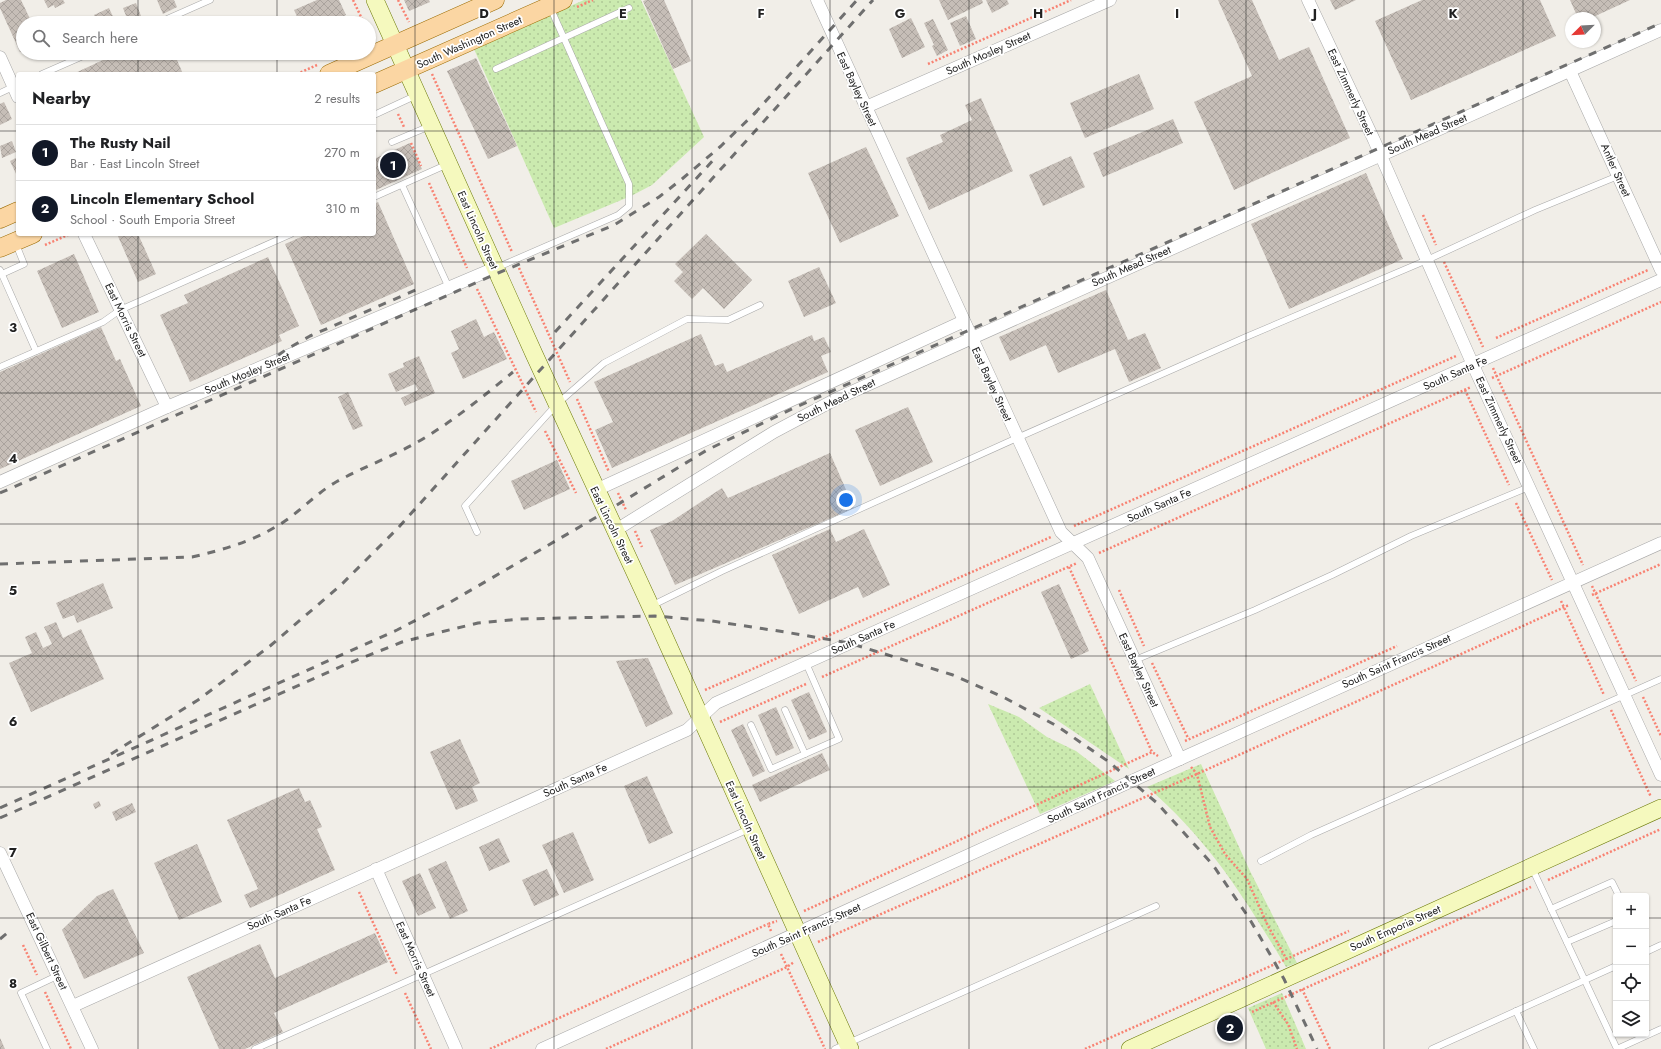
<!DOCTYPE html>
<html lang="en">
<head>
<meta charset="utf-8">
<style>
	:root { --surface:#fff; --page:#f2f2f2; --text:#202124; --muted:#757577; --line:#e0e0e0; --accent:#111827 }
	body { margin:0; font-family:Jost,sans-serif; background:var(--page); color:var(--text) }
	.controls { position:absolute; right:12px; bottom:12px; display:grid; overflow:hidden; border-radius:4px; box-shadow:0 1px 3px #0004 }
	.controls button { width:36px; height:36px; display:grid; place-items:center; padding:0; border:0; border-bottom:1px solid var(--line); background:var(--surface); color:var(--text); font:20px sans-serif }
	.compass { position:absolute; left:1565px; top:12px; width:36px; height:36px; border-radius:50%; background:var(--surface); box-shadow:0 1px 3px #0004; rotate:246deg }
	.you { position:absolute; left:846px; top:500px; width:14px; height:14px; margin:-10px; border:3px solid #fff; border-radius:50%; background:#1a73e8; box-shadow:0 0 0 6px #1a73e833 }
	.badge { display:grid; place-items:center; width:26px; height:26px; border-radius:50%; background:var(--accent); color:#fff; font-size:13px; font-weight:700 }
	.pin { position:absolute; translate:-50% -50%; border:2px solid #fff; box-shadow:0 1px 4px #0006 }
	.list { margin:0; padding:0; list-style:none }
	h2 { display:flex; justify-content:space-between; align-items:center; height:52px; margin:0; padding:0 16px; font-size:17px }
	h2 small { font-size:13px; font-weight:400; color:var(--muted) }
	.list li { display:grid; grid-template-columns:26px 1fr auto; gap:12px; align-items:center; box-sizing:border-box; height:56px; padding:0 16px; border-top:1px solid var(--line) }
	.list b { display:block; font-size:15px; white-space:nowrap }
	.list p { margin:0; font-size:13px; white-space:nowrap; color:var(--muted) }
	.list em { font-size:13px; font-style:normal; color:var(--muted) }
	.icon { flex:none; width:22px; height:22px; fill:none; stroke:currentColor; stroke-width:2; stroke-linecap:round; stroke-linejoin:round }
	.map { position:relative; flex:none; width:1661px; height:1049px; overflow:hidden }
	.search { position:absolute; background:var(--surface); box-shadow:0 1px 3px #0004; left:16px; top:16px; width:360px; height:44px; display:flex; align-items:center; gap:10px; box-sizing:border-box; padding:0 14px; border-radius:22px; color:var(--muted); font-size:15px }
	.panel { position:absolute; background:var(--surface); box-shadow:0 1px 3px #0004; left:16px; top:72px; width:360px; height:164px; border-radius:4px }
	.map>svg:first-child { display:block }
	.grass { fill:url(#grass-dots) }
	.building { fill:url(#building-cross-hatch) }
	.lines { fill:none; stroke-linecap:round; stroke-linejoin:round }
	.lane-casing { stroke:#a8a8a8; stroke-width:7 }
	.street-casing { stroke:#a8a8a8; stroke-width:13 }
	.secondary-casing { stroke:#6b7907; stroke-width:18 }
	.primary-casing { stroke:#9b6b02; stroke-width:19 }
	.path { stroke:#f88272; stroke-width:2.5; stroke-dasharray:2 2; stroke-linecap:butt }
	.lane { stroke:#fff; stroke-width:6 }
	.street { stroke:#fff; stroke-width:12 }
	.secondary { stroke:#f5f9be; stroke-width:17 }
	.primary { stroke:#fbd6a3; stroke-width:18 }
	.rail { stroke:#6f6f6f; stroke-width:3; stroke-dasharray:8 8; stroke-linecap:butt }
	.grid { fill:none; stroke:#212121; stroke-width:1; stroke-opacity:0.55 }
	.labels { text-anchor:middle; stroke-width:3.5; stroke-linejoin:round; paint-order:stroke }
	.street-label { font-size:11px; fill:#212121; stroke:#fff }
	.grid-label { font-size:13px; text-anchor:middle; font-weight:bold; fill:#212121; stroke:#fff; stroke-width:3.5; stroke-linejoin:round; paint-order:stroke }
</style>
</head>
<body>
<div class="map">
<svg width="1661" height="1049" viewBox="0 0 1661 1049">
	<defs>
		<pattern id="grass-dots" width="8" height="8" patternUnits="userSpaceOnUse"><rect width="8" height="8" fill="#cbeaaf"/><path d="M2 2h.1M6 6h.1" fill="none" stroke="#aec896" stroke-width="1.8" stroke-linecap="round"/></pattern>
		<pattern id="building-cross-hatch" width="8" height="8" patternUnits="userSpaceOnUse"><rect width="8" height="8" fill="#c6beb7"/><path d="M0 0l8 8M0 8l8-8" fill="none" stroke="#aaa39d"/></pattern>
	</defs>
	<rect width="100%" height="100%" fill="#f1eee8"/>
	<g class="grass">
		<path d="M584,0H641L704,137L652,185L631,196L554,228L474,49Z"/>
		<path d="M1090,684L1129,769L1039,708Z"/>
		<path d="M988,704L1019,717L1047,737L1076,751L1115,781L1040,814Z"/>
		<path d="M1201,764L1250,871L1297,963L1286,967C1245,898 1209,840 1147,787Z"/>
		<path d="M1282,993L1306,1049H1266L1248,1008Z"/>
	</g>
	<g class="building">
		<path d="M6,0H21L32,23H23V50L20,52L0,8V3Z"/>
		<path d="M44,0H63L65,3L55,8L54,5L48,8Z"/>
		<path d="M157,0H174L177,7L163,14Z"/>
		<path d="M317,0H339L346,15L329,23H300L294,10Z"/>
		<path d="M404,0H429L430,2L409,11Z"/>
		<path d="M646,0H664L691,61L673,69L643,1Z"/>
		<path d="M939,0H982L983,3L948,20Z"/>
		<path d="M986,0H1007L1009,4L992,13Z"/>
		<path d="M1218,0H1252L1279,60L1309,47L1350,138L1234,190L1194,102L1252,76Z"/>
		<path d="M1330,0H1356L1335,10Z"/>
		<path d="M1422,0H1540L1556,36L1411,100L1375,21Z"/>
		<path d="M1570,0H1630L1591,18H1578Z"/>
		<path d="M136,3L141,16L128,21L123,8Z"/>
		<path d="M109,8L115,21L111,23H97L94,15Z"/>
		<path d="M966,16L976,39L960,46L950,23Z"/>
		<path d="M911,18L925,47L902,58L889,29Z"/>
		<path d="M933,19L948,50L937,56L932,46L934,45L924,23Z"/>
		<path d="M118,53H174L183,74H73Z"/>
		<path d="M476,58L517,146L488,159L447,71Z"/>
		<path d="M1139,74L1154,109L1085,138L1070,103Z"/>
		<path d="M981,98L1013,171L929,210L906,158L943,142L940,135L972,120L965,105Z"/>
		<path d="M4,102L12,119L0,125V104Z"/>
		<path d="M1173,119L1183,143L1103,177L1093,153Z"/>
		<path d="M12,141L16,152L2,158L0,146Z"/>
		<path d="M410,143L422,169L376,190L374,185V159Z"/>
		<path d="M866,147L899,216L840,243L808,173Z"/>
		<path d="M1071,156L1085,187L1043,206L1029,175Z"/>
		<path d="M18,157V178L10,161Z"/>
		<path d="M1366,173L1403,259L1289,309L1251,224Z"/>
		<path d="M378,202L414,284L321,325L285,244L308,234H374V204Z"/>
		<path d="M117,234H138L156,274L138,282Z"/>
		<path d="M706,234L752,280L724,309L703,288L692,299L674,281L683,272L675,264Z"/>
		<path d="M74,254L99,312L62,328L37,271Z"/>
		<path d="M268,257L299,326L279,335L282,341L190,382L160,315L188,303L184,295Z"/>
		<path d="M819,267L836,303L804,317L788,281Z"/>
		<path d="M1106,290L1128,340L1145,333L1161,368L1129,382L1115,349L1058,373L1046,345L1010,361L999,337Z"/>
		<path d="M476,319L484,337L494,332L507,359L463,379L451,353L459,349L451,331Z"/>
		<path d="M101,327L116,361L120,359L141,406L0,469V372Z"/>
		<path d="M701,334L715,366L723,363L727,372L812,335L814,341L824,337L831,352L821,356L828,372L612,468L595,430L613,422L594,382Z"/>
		<path d="M419,356L435,393L405,406L401,398L418,390L415,384L396,392L388,374L404,367L403,363Z"/>
		<path d="M348,392L363,426L353,430L338,397Z"/>
		<path d="M908,407L933,462L880,486L855,430Z"/>
		<path d="M830,453L854,508L675,585L650,530L672,521L722,488L728,498Z"/>
		<path d="M557,460L570,489L524,510L511,481Z"/>
		<path d="M830,529L836,542L864,529L890,585L863,598L858,587L799,614L772,555Z"/>
		<path d="M103,583L113,608L77,623L74,615L63,619L56,603Z"/>
		<path d="M1059,584L1089,651L1071,659L1041,592Z"/>
		<path d="M56,622L63,638L81,629L104,679L31,712L9,663L32,653L25,637L36,632L43,648L52,644L44,627Z"/>
		<path d="M648,658L673,714L646,727L616,661Z"/>
		<path d="M809,692L827,732L809,740L791,700Z"/>
		<path d="M776,707L794,748L776,756L758,715Z"/>
		<path d="M743,724L765,771L753,777L731,730Z"/>
		<path d="M460,739L480,783L472,787L478,801L456,810L430,752Z"/>
		<path d="M822,753L830,770L760,802L752,785Z"/>
		<path d="M647,776L673,833L649,844L624,786Z"/>
		<path d="M299,788L305,802L310,800L322,827L317,829L335,870L250,908L244,895L258,889L227,820Z"/>
		<path d="M99,801L101,806L95,809L93,804Z"/>
		<path d="M132,803L136,812L116,821L112,812Z"/>
		<path d="M573,832L594,880L564,893L542,845Z"/>
		<path d="M499,838L510,862L489,871L479,847Z"/>
		<path d="M197,844L222,902L179,920L154,863Z"/>
		<path d="M446,861L468,911L450,919L428,869Z"/>
		<path d="M547,869L559,895L534,906L522,880Z"/>
		<path d="M420,873L436,908L418,916L402,881Z"/>
		<path d="M113,889L144,953L84,979L62,930L97,896Z"/>
		<path d="M375,933L388,962L274,1013L283,1032L245,1049H219L187,977L260,944L275,978Z"/>
		<path d="M0,1038L5,1049H0Z"/>
	</g>
	<g class="lines">
		<g class="lane-casing">
			<g id="lane">
				<path d="M158,23L210,0"/>
				<path d="M496,69L629,8"/>
				<path d="M42,74L90,53"/>
				<path d="M0,93L15,86"/>
				<path d="M374,115L417,95"/>
				<path d="M392,142L430,126"/>
				<path d="M402,185L449,288"/>
				<path d="M374,197L448,164"/>
				<path d="M496,268L618,215L629,206V184L550,7"/>
				<path d="M0,270L36,351"/>
				<path d="M2,274L24,264L16,244"/>
				<path d="M0,367L103,322L120,310L291,234"/>
				<path d="M477,532L465,506L557,404L604,363L687,319L728,320L760,305"/>
				<path d="M651,606L722,571L1017,438L1246,337L1427,260L1535,210L1618,176"/>
				<path d="M1135,660L1255,610L1332,575L1411,536L1529,487"/>
				<path d="M785,710L805,754"/>
				<path d="M751,725L771,769L839,739L806,663"/>
				<path d="M1261,861L1311,835L1661,679"/>
				<path d="M1532,868L1617,1049L1661,1029"/>
				<path d="M1551,909L1612,882L1619,896"/>
				<path d="M1567,942L1616,921"/>
				<path d="M1646,952L1661,945"/>
				<path d="M1516,1011L1534,1049"/>
				<path d="M47,1049L21,993L59,975"/>
				<path d="M255,1049L749,829"/>
				<path d="M835,1049L1156,906"/>
				<path d="M1432,1049L1616,966"/>
			</g>
		</g>
		<g class="street-casing">
			<g id="street">
				<path d="M817,0L1061,532L1088,558L1180,759"/>
				<path d="M1308,0L1374,140L1473,365L1661,775"/>
				<path d="M0,57L18,97"/>
				<path d="M1570,71L1661,270"/>
				<path d="M866,107L1110,0"/>
				<path d="M84,234L167,407"/>
				<path d="M0,482L167,407L495,268"/>
				<path d="M596,490L964,321"/>
				<path d="M616,530L774,432L838,398L1661,30"/>
				<path d="M0,853L92,1049"/>
				<path d="M376,869L456,1049"/>
				<path d="M73,1006L687,730L716,703L1661,280"/>
				<path d="M542,1049L1180,759L1661,543"/>
			</g>
		</g>
		<g class="secondary-casing">
			<g id="secondary">
				<path d="M375,0L534,354L655,616L850,1049"/>
				<path d="M1130,1049L1661,808"/>
			</g>
		</g>
		<g class="primary-casing">
			<g id="primary">
				<path d="M329,74L495,0"/>
				<path d="M374,84L563,0"/>
				<path d="M0,219L18,211"/>
				<path d="M0,248L33,234"/>
			</g>
		</g>
		<g class="path">
			<path d="M353,0L364,23"/>
			<path d="M398,0L409,22"/>
			<path d="M577,7L593,0"/>
			<path d="M928,64L1071,0"/>
			<path d="M297,74L317,65"/>
			<path d="M432,74L512,252"/>
			<path d="M398,114L404,127"/>
			<path d="M411,143L421,166"/>
			<path d="M429,183L467,268"/>
			<path d="M1423,215L1436,245"/>
			<path d="M45,245L70,234"/>
			<path d="M1444,262L1483,347"/>
			<path d="M519,268L570,382"/>
			<path d="M477,289L536,412"/>
			<path d="M1496,338L1648,270"/>
			<path d="M1493,368L1583,565"/>
			<path d="M1492,378L1661,302"/>
			<path d="M1465,390L1509,485"/>
			<path d="M577,399L609,472"/>
			<path d="M545,431L576,493"/>
			<path d="M618,493L626,510"/>
			<path d="M1516,503L1552,580"/>
			<path d="M1074,526L1456,356"/>
			<path d="M635,531L642,547"/>
			<path d="M1099,553L1471,387"/>
			<path d="M1069,567L1152,752"/>
			<path d="M1592,586L1636,681"/>
			<path d="M1119,590L1144,646"/>
			<path d="M1592,595L1661,564"/>
			<path d="M1561,601L1604,695"/>
			<path d="M1152,663L1188,738"/>
			<path d="M822,677L1077,563"/>
			<path d="M705,690L1051,537"/>
			<path d="M1643,697L1661,736"/>
			<path d="M1611,710L1651,797"/>
			<path d="M720,722L806,684"/>
			<path d="M1185,741L1397,646"/>
			<path d="M1191,767L1197,774L1210,827L1225,854L1247,879L1268,926L1287,960"/>
			<path d="M1548,880L1661,829"/>
			<path d="M359,892L397,975"/>
			<path d="M804,911L1152,752L1158,756"/>
			<path d="M771,931L768,924L777,921"/>
			<path d="M818,942L1197,774L1569,605"/>
			<path d="M23,945L37,975"/>
			<path d="M781,954L825,1049"/>
			<path d="M1302,989L1330,1049"/>
			<path d="M45,992L71,1049"/>
			<path d="M405,993L431,1049"/>
			<path d="M1273,1002L1288,1024L1297,1049"/>
			<path d="M1252,1012L1531,887"/>
			<path d="M490,1049L768,924"/>
			<path d="M606,1049L787,967L794,962"/>
			<path d="M1085,1049L1349,931"/>
		</g>
		<use href="#lane" class="lane"/>
		<use href="#street" class="street"/>
		<use href="#secondary" class="secondary"/>
		<use href="#primary" class="primary"/>
		<g class="rail">
			<path d="M754,114L857,0"/>
			<path d="M555,332L717,156"/>
			<path d="M239,383L287,349L310,336L418,289"/>
			<path d="M0,493L498,273L614,225L659,197L682,179L721,146L757,111"/>
			<path d="M0,564L192,557C222,550 251,542 277,526C298,514 315,494 336,482C365,466 397,455 426,437C457,418 485,395 513,372"/>
			<path d="M111,754L198,700L270,646L341,585L398,528L873,0"/>
			<path d="M0,808L397,630L447,604L607,511L707,450L796,407L1661,23"/>
			<path d="M0,818L342,666L402,642L441,632L478,623L520,619L655,616L712,621L785,632L849,643L953,675L1005,698L1057,726L1109,762L1157,803L1213,865L1249,918L1263,942L1284,979L1317,1049"/>
			<path d="M0,939L11,930"/>
		</g>
	</g>
	<path class="grid" d="M138,0V23M277,0V23M415,0V1049M554,0V1049M692,0V1049M830,0V1049M969,0V1049M1107,0V1049M1246,0V1049M1384,0V1049M1523,0V1049M138,53V74M277,53V74M0,131H18M374,131H1661M138,234V1049M277,234V1049M0,262H1661M0,393H1661M0,524H1661M0,656H1661M0,787H1661M0,918H1616M1646,918H1661"/>
	<g class="labels">
		<g class="street-label">
			<text transform="translate(469 42) rotate(-24)" y="4">South Washington Street</text>
			<text transform="translate(988 53) rotate(-24)" y="4">South Mosley Street</text>
			<text transform="translate(857 89) rotate(65)" y="4">East Bayley Street</text>
			<text transform="translate(1351 92) rotate(65)" y="4">East Zimmerly Street</text>
			<text transform="translate(1427 134) rotate(-24)" y="4">South Mead Street</text>
			<text transform="translate(1616 170) rotate(66)" y="4">Antler Street</text>
			<text transform="translate(478 230) rotate(66)" y="4">East Lincoln Street</text>
			<text transform="translate(1131 266) rotate(-24)" y="4">South Mead Street</text>
			<text transform="translate(126 320) rotate(64)" y="4">East Morris Street</text>
			<text transform="translate(247 373) rotate(-23)" y="4">South Mosley Street</text>
			<text transform="translate(1455 373) rotate(-24)" y="4">South Santa Fe</text>
			<text transform="translate(992 384) rotate(65)" y="4">East Bayley Street</text>
			<text transform="translate(836 400) rotate(-26)" y="4">South Mead Street</text>
			<text transform="translate(1499 420) rotate(65)" y="4">East Zimmerly Street</text>
			<text transform="translate(1159 505) rotate(-24)" y="4">South Santa Fe</text>
			<text transform="translate(612 525) rotate(64)" y="4">East Lincoln Street</text>
			<text transform="translate(863 637) rotate(-24)" y="4">South Santa Fe</text>
			<text transform="translate(1396 661) rotate(-24)" y="4">South Saint Francis Street</text>
			<text transform="translate(1139 670) rotate(65)" y="4">East Bayley Street</text>
			<text transform="translate(575 780) rotate(-24)" y="4">South Santa Fe</text>
			<text transform="translate(1101 795) rotate(-25)" y="4">South Saint Francis Street</text>
			<text transform="translate(746 820) rotate(66)" y="4">East Lincoln Street</text>
			<text transform="translate(279 913) rotate(-24)" y="4">South Santa Fe</text>
			<text transform="translate(1395 928) rotate(-24)" y="4">South Emporia Street</text>
			<text transform="translate(806 930) rotate(-24)" y="4">South Saint Francis Street</text>
			<text transform="translate(47 951) rotate(65)" y="4">East Gilbert Street</text>
			<text transform="translate(416 959) rotate(66)" y="4">East Morris Street</text>
		</g>
	</g>
	<g class="grid-label">
		<text x="484" y="18">D</text>
		<text x="623" y="18">E</text>
		<text x="761" y="18">F</text>
		<text x="900" y="18">G</text>
		<text x="1038" y="18">H</text>
		<text x="1177" y="18">I</text>
		<text x="1315" y="18">J</text>
		<text x="1453" y="18">K</text>
		<text x="13" y="332">3</text>
		<text x="13" y="463">4</text>
		<text x="13" y="595">5</text>
		<text x="13" y="726">6</text>
		<text x="13" y="857">7</text>
		<text x="13" y="988">8</text>
	</g>
</svg>
<div class="controls">
<button>+</button>
<button>−</button>
<button><svg class="icon" aria-label="locate" viewBox="0 0 24 24"><circle cx="12" cy="12" r="6"/><path d="M12 2v4M12 18v4M2 12h4M18 12h4"/></svg></button>
<button><svg class="icon" aria-label="layers" viewBox="0 0 24 24"><path d="M12 4l9 5-9 5-9-5zM3 14l9 5 9-5"/></svg></button>
</div>
<svg class="compass" viewBox="-18 -18 36 36"><path d="M0-13l5 13h-10z" fill="#e53935"/><path d="M0 13l5-13h-10z" fill="#757577"/></svg>
<div class="you"></div>
<div class="pin badge" style="left:393px;top:165px">1</div>
<div class="pin badge" style="left:1230px;top:1028px">2</div>
<div class="search"><svg class="icon" aria-label="search" viewBox="0 0 24 24"><circle cx="10" cy="10" r="6"/><path d="M15 15l6 6"/></svg>Search here</div>
<section class="panel">
<h2>Nearby<small>2 results</small></h2>
<ul class="list">
<li><span class="badge">1</span><div><b>The Rusty Nail</b><p>Bar · East Lincoln Street</p></div><em>270 m</em></li>
<li><span class="badge">2</span><div><b>Lincoln Elementary School</b><p>School · South Emporia Street</p></div><em>310 m</em></li>
</ul>
</section>
</div>
</body>
</html>
